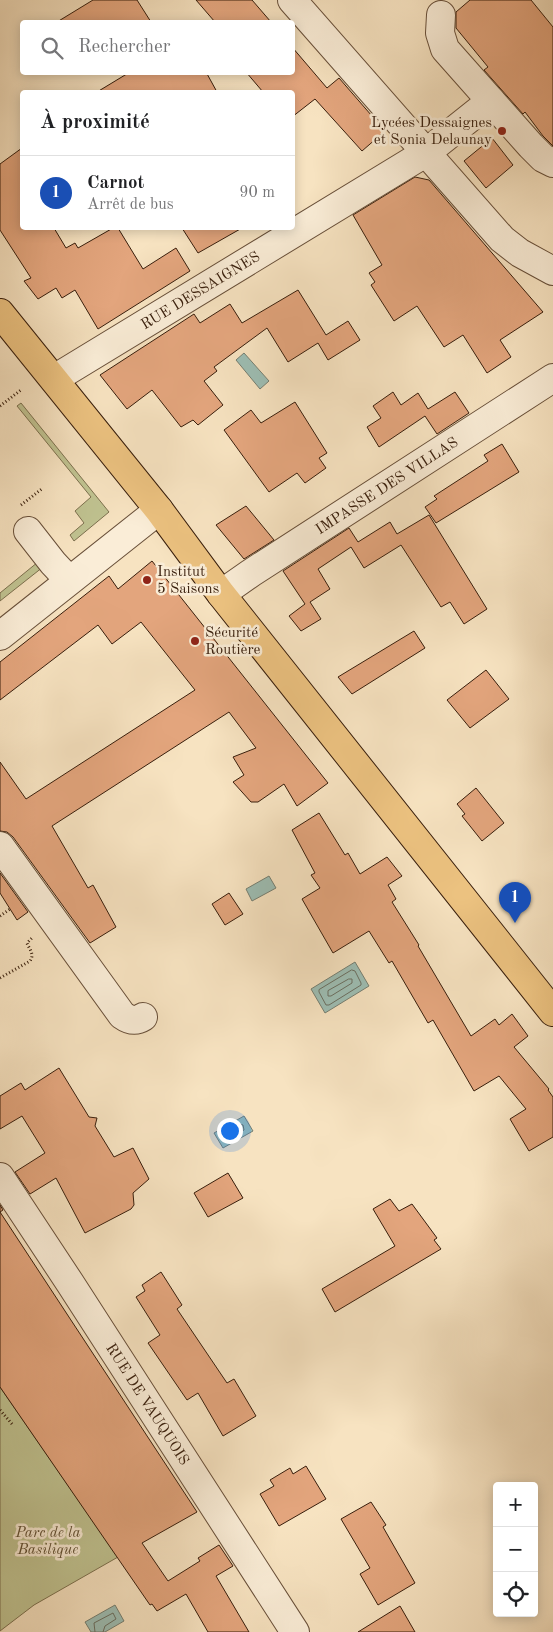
<!DOCTYPE html>
<html lang="fr">
<head>
<meta charset="utf-8">
<style>
	:root { --surface:#fff; --page:#f2f2f2; --text:#202124; --muted:#757577; --line:#e0e0e0; --accent:#8f2418 }
	body { margin:0; font-family:"Old Standard TT",serif; background:var(--page); color:var(--text) }
	.controls { position:absolute; right:15px; bottom:15px; display:grid; overflow:hidden; border-radius:5px; box-shadow:0 2px 12px #0003 }
	.controls button { width:45px; height:45px; display:grid; place-items:center; padding:0; border:0; border-bottom:1px solid var(--line); background:var(--surface); color:var(--text); font:25px sans-serif }
	.you { position:absolute; left:229px; top:1130px; width:18px; height:18px; margin:-12px; border:4px solid #fff; border-radius:50%; background:#1a73e8; box-shadow:0 0 0 8px #1a73e833 }
	.badge { display:grid; place-items:center; width:32px; height:32px; border-radius:50%; background:var(--accent); color:#fff; font-size:16px; font-weight:700 }
	.pin { position:absolute; translate:-50% -41px; filter:drop-shadow(0 1px 2px #0008) }
	.pin::after { content:''; position:absolute; top:26px; width:18px; height:15px; background:inherit; clip-path:polygon(0 0,100% 0,50% 100%) }
	.list { margin:0; padding:0; list-style:none }
	h2 { display:flex; justify-content:space-between; align-items:center; height:65px; margin:0; padding:0 20px; font-size:21px }
	h2 small { font-size:16px; font-weight:400; color:var(--muted) }
	.list li { display:grid; grid-template-columns:32px 1fr auto; gap:15px; align-items:center; box-sizing:border-box; height:75px; padding:0 20px; border-top:1px solid var(--line) }
	.list b { display:block; font-size:19px; white-space:nowrap }
	.list p { margin:0; font-size:16px; white-space:nowrap; color:var(--muted) }
	.list em { font-size:16px; font-style:normal; color:var(--muted) }
	.icon { flex:none; width:28px; height:28px; fill:none; stroke:currentColor; stroke-width:2; stroke-linecap:round; stroke-linejoin:round }
	.map { position:relative; flex:none; width:553px; height:1632px; overflow:hidden }
	.search { position:absolute; background:var(--surface); box-shadow:0 2px 12px #0003; left:20px; top:20px; width:275px; height:55px; display:flex; align-items:center; gap:12px; box-sizing:border-box; padding:0 18px; border-radius:5px; color:var(--muted); font-size:19px }
	.panel { position:absolute; background:var(--surface); box-shadow:0 2px 12px #0003; left:20px; top:90px; width:275px; height:140px; border-radius:5px }
	.map>svg:first-child { display:block }
	.green { fill:#c0c391; stroke:#7c704e }
	.water { fill:#9dbeb4; stroke:#757e71 }
	.lines { fill:none; stroke-linecap:round; stroke-linejoin:round }
	.shore { stroke:#6a6e60; stroke-width:1 }
	.building { fill:#e3a57d; stroke:#381e0c }
	.minor-casing { stroke:#684f39; stroke-width:30 }
	.major-casing { stroke:#381e0c; stroke-width:30 }
	.path { stroke:#381e0c; stroke-width:3; stroke-dasharray:1 2.5; stroke-linecap:butt }
	.minor { stroke:#faedd7; stroke-width:28 }
	.major { stroke:#ecc280; stroke-width:28 }
	.poi-dot { fill:#8f2418; stroke:#faedd7; stroke-width:2 }
	.labels { text-anchor:middle; stroke-width:5; stroke-linejoin:round; paint-order:stroke }
	.poi-label { font-size:15px; fill:#381e0c; stroke:#faedd7; text-anchor:start }
	.street-label { font-size:15px; fill:#381e0c; stroke:#faedd7 }
	.park-label { font-size:15px; font-style:italic; fill:#615034; stroke:#faedd7 }
</style>
</head>
<body>
<div class="map">
<svg width="553" height="1632" viewBox="0 0 553 1632">
	<rect width="100%" height="100%" fill="#f7e3c1"/>
	<filter id="stains"><feTurbulence type="fractalNoise" baseFrequency=".004" numOctaves="4"/><feColorMatrix values="0 0 0 0 .2 0 0 0 0 .09 0 0 0 0 .02 0 0 0 .5 -.17"/></filter>
	<radialGradient id="worn" r=".72"><stop offset=".6" stop-color="#630" stop-opacity="0"/><stop offset="1" stop-color="#630" stop-opacity=".3"/></radialGradient>
	<g class="green">
		<path d="M21,403L109,512L74,541L70,535L84,523L75,511L91,497L17,406Z"/>
		<path d="M38,562L43,567L0,601V593Z"/>
		<path d="M0,1387L118,1557L34,1605L0,1631Z"/>
	</g>
	<g class="water">
		<path d="M244,353L269,381L260,389L236,360Z"/>
		<path d="M269,876L276,888L252,901L246,889Z"/>
		<path d="M355,962L369,986L325,1013L311,989Z"/>
		<path d="M244,1116L253,1131L223,1148L214,1133Z"/>
		<path d="M115,1605L124,1621L105,1632H91L85,1622Z"/>
	</g>
	<g class="lines">
		<g class="shore">
			<path d="M352,970L355,971L361,983V985L329,1005H326L319,992V990Z"/>
			<path d="M349,979H352V983L331,996H328V991Z"/>
			<path d="M240,1124L243,1125L244,1130L227,1140L224,1139L223,1134Z"/>
			<path d="M95,1632L94,1623L113,1613L116,1619L105,1626L103,1632"/>
		</g>
	</g>
	<g class="building">
		<path d="M93,0H137L151,22H57Z"/>
		<path d="M196,0H252L271,22H215Z"/>
		<path d="M470,0H531L553,27V146L543,136L525,112L523,114L484,70L488,67L456,28V12Z"/>
		<path d="M292,47L327,88L339,78L385,131L362,151L315,99L292,117V92H263L246,72H292Z"/>
		<path d="M130,72H206L217,92H97Z"/>
		<path d="M492,138L513,165L486,188L464,161Z"/>
		<path d="M22,148V228H54L66,248L75,243L78,248L113,228H118L143,269L176,248L190,271L98,329L75,290L62,298L56,288L38,299L24,281L31,278L0,230V164Z"/>
		<path d="M415,177L429,180L543,312L500,340L511,357L487,373L463,335L444,347L417,306L394,321L371,285L375,282L369,273L382,265L353,215Z"/>
		<path d="M182,228H242L198,253Z"/>
		<path d="M298,290L326,335L348,321L360,340L328,360L318,343L288,362L267,328L214,367L217,371L204,381L223,405L198,425L193,420L181,427L152,390L127,409L100,375L194,314L200,323L230,304L242,323Z"/>
		<path d="M393,392L401,405L418,393L428,409L455,392L469,413L437,434L425,416L379,447L367,427L381,418L373,406Z"/>
		<path d="M295,402L327,453L319,458L326,468L305,483L297,473L269,492L224,430L251,410L261,423Z"/>
		<path d="M502,444L519,472L436,523L425,507L437,499L434,496L488,461L484,455Z"/>
		<path d="M246,506L274,540L244,559L216,525Z"/>
		<path d="M429,515L487,609L464,624L450,602L441,607L401,545L364,568L351,547L318,569L330,589L310,602L321,619L301,631L289,616L305,604L283,571L349,528L358,542L390,522L397,534Z"/>
		<path d="M152,561L328,783L297,806L284,784L258,802H251L233,782L244,775L233,757L256,748L229,712L52,826L88,888L93,885L116,927L90,943L13,837L7,832L0,831V762L26,799L195,690L141,622L112,644L98,625L0,700V662L109,576L118,589Z"/>
		<path d="M414,631L425,648L352,694L338,677Z"/>
		<path d="M486,670L509,699L470,728L447,700Z"/>
		<path d="M476,788L504,823L482,841L462,816L465,814L457,804Z"/>
		<path d="M319,813L345,855L348,853L360,874L387,857L402,876L388,885L396,899L392,902L419,945L418,946L471,1036L495,1019L499,1025L512,1014L528,1036L514,1047L549,1089L548,1090L553,1097V1137L529,1151L510,1119L526,1109L499,1076L474,1091L433,1020L428,1023L392,961L389,963L369,931L333,953L302,899L320,888L311,875L315,873L292,830Z"/>
		<path d="M0,873L28,912L17,920L0,893Z"/>
		<path d="M229,893L243,914L225,925L212,904Z"/>
		<path d="M59,1068L89,1117L97,1118L95,1126L114,1157L133,1148L149,1179L133,1193L134,1205L131,1209L85,1233L56,1178L30,1194L15,1172L45,1153L22,1116L0,1129V1096L21,1083L25,1090Z"/>
		<path d="M228,1173L243,1198L208,1217L194,1193Z"/>
		<path d="M390,1199L399,1211L412,1204L437,1238L434,1240L441,1249L335,1312L322,1289L395,1246L373,1209Z"/>
		<path d="M0,1205L3,1210L0,1212L197,1512L142,1543L168,1581L200,1561L198,1558L219,1545L233,1566L216,1576L249,1632H208L186,1594L157,1611L152,1604L150,1605L0,1387Z"/>
		<path d="M161,1272L182,1305L177,1309L227,1383L234,1379L256,1416L223,1436L198,1393L187,1400L148,1343L160,1335L136,1297L145,1291L142,1285Z"/>
		<path d="M306,1466L326,1499L279,1526L260,1494L274,1486L270,1480L290,1468L293,1474Z"/>
		<path d="M371,1502L386,1525L383,1527L415,1583L378,1605L360,1574L370,1568L341,1519Z"/>
		<path d="M400,1606L415,1632H358Z"/>
	</g>
	<g class="lines">
		<g class="minor-casing">
			<g id="minor">
				<path d="M292,0L502,239L520,253L553,271"/>
				<path d="M441,15L440,33L445,49L531,146L543,158L553,163"/>
				<path id="s1" d="M54,379L427,152L491,101"/>
				<path d="M28,531L53,563L69,580"/>
				<path id="s2" d="M221,594L251,573L553,378"/>
				<path d="M0,636L159,510"/>
				<path d="M0,846L122,1015C129,1020 135,1022 143,1017"/>
				<path id="s3" d="M0,1177L70,1283L295,1632"/>
			</g>
		</g>
		<g class="major-casing">
			<path id="major" d="M0,313L159,510L221,594L553,1012"/>
		</g>
		<g class="path">
			<path d="M0,406L21,390"/>
			<path d="M21,505L43,488"/>
			<path d="M0,916L10,909"/>
			<path d="M0,978L30,961C35,954 29,949 27,943L33,937"/>
			<path d="M0,1410L12,1424"/>
		</g>
		<use href="#minor" class="minor"/>
		<use href="#major" class="major"/>
	</g>
	<g class="poi-dot">
		<circle cx="502" cy="131" r="5"/>
		<circle cx="147" cy="580" r="5"/>
		<circle cx="195" cy="641" r="5"/>
	</g>
	<g class="labels">
		<g class="poi-label">
			<text x="492" y="127" text-anchor="end">Lycées Dessaignes<tspan x="492" dy="17">et Sonia Delaunay</tspan></text>
			<text x="157" y="576">Institut<tspan x="157" dy="17">5 Saisons</tspan></text>
			<text x="205" y="637">Sécurité<tspan x="205" dy="17">Routière</tspan></text>
		</g>
		<g class="street-label">
			<text dy="5" stroke="none"><textPath href="#s1" startOffset="171">RUE DESSAIGNES</textPath></text>
			<text dy="5" stroke="none"><textPath href="#s2" startOffset="198">IMPASSE DES VILLAS</textPath></text>
			<text dy="5" stroke="none"><textPath href="#s3" startOffset="271">RUE DE VAUQUOIS</textPath></text>
		</g>
		<g class="park-label">
			<text x="48" y="1537">Parc de la<tspan x="48" dy="17">Basilique</tspan></text>
		</g>
	</g>
	<rect width="100%" height="100%" filter="url(#stains)"/>
	<rect width="100%" height="100%" fill="url(#worn)"/>
</svg>
<div class="controls">
<button>+</button>
<button>−</button>
<button><svg class="icon" aria-label="locate" viewBox="0 0 24 24"><circle cx="12" cy="12" r="6"/><path d="M12 2v4M12 18v4M2 12h4M18 12h4"/></svg></button>
</div>
<div class="you"></div>
<div class="pin badge" style="left:515px;top:923px;background:#1a4fb4">1</div>
<div class="search"><svg class="icon" aria-label="search" viewBox="0 0 24 24"><circle cx="10" cy="10" r="6"/><path d="M15 15l6 6"/></svg>Rechercher</div>
<section class="panel">
<h2>À proximité<small></small></h2>
<ul class="list">
<li><span class="badge" style="background:#1a4fb4">1</span><div><b>Carnot</b><p>Arrêt de bus</p></div><em>90 m</em></li>
</ul>
</section>
</div>
</body>
</html>
